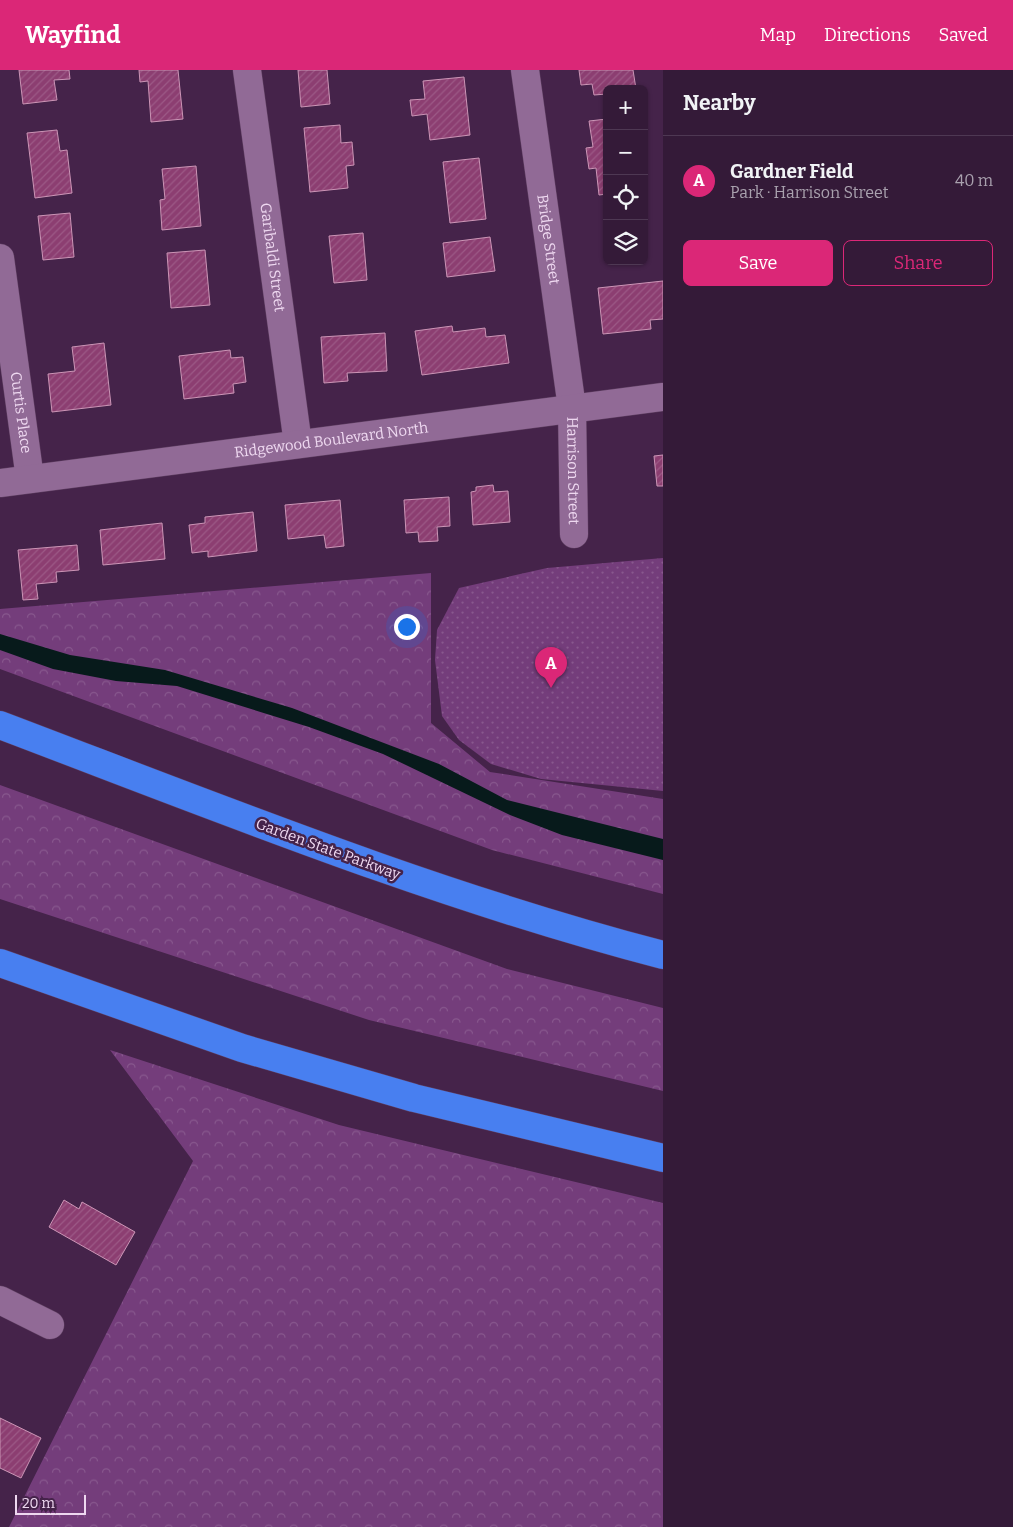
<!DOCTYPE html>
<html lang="en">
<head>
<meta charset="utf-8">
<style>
	:root { --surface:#341a38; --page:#3f2743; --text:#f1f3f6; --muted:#a9a1ae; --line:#4e3853; --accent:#db2777 }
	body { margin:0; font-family:Bitter,serif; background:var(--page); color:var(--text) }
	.controls { position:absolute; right:15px; top:15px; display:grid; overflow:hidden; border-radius:8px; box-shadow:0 1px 4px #0004 }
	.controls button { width:45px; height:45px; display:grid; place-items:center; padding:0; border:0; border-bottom:1px solid var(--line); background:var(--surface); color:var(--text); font:25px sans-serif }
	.scale { position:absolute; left:15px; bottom:12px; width:71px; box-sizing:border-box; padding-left:5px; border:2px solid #eed8f0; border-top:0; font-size:14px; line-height:18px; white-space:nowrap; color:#eed8f0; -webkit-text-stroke:4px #45234a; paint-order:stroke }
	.you { position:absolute; left:406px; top:556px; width:18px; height:18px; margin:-12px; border:4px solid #fff; border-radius:50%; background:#1a73e8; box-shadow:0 0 0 8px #1a73e833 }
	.badge { display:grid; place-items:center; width:32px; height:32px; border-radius:50%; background:var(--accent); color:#fff; font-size:16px; font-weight:700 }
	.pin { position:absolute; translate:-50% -41px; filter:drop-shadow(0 1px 2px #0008) }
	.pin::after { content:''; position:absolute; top:26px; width:18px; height:15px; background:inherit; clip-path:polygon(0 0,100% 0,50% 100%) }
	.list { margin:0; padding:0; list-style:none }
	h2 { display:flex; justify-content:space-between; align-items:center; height:65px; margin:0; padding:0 20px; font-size:21px }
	h2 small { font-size:16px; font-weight:400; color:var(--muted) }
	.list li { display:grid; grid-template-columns:32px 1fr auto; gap:15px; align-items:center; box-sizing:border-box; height:90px; padding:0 20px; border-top:1px solid var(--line) }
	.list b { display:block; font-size:19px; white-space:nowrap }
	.list p { margin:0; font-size:16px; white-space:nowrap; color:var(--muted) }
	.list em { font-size:16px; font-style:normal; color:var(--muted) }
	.actions { display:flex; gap:10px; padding:15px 20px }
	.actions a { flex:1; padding:11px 0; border:1px solid var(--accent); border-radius:8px; text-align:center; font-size:18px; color:var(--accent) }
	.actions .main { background:var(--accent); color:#fff }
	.icon { flex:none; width:28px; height:28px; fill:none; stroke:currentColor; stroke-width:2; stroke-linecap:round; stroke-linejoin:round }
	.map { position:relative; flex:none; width:663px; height:1457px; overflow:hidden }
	header { display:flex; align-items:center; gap:30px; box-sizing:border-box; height:70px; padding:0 25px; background:var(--accent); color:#fff }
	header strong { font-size:24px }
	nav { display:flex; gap:28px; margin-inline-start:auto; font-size:18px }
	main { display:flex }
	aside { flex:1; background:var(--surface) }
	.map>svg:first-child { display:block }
	.forest { fill:url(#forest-crowns) }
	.park { fill:url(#park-dots) }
	.water { fill:#071a1b }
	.building { fill:url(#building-hatch); stroke:#cc95b6 }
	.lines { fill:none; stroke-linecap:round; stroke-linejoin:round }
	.street-casing { stroke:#5e3f61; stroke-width:29 }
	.highway-casing { stroke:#5e3f61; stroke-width:29 }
	.street { stroke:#916a96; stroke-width:28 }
	.highway { stroke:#487ff0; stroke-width:28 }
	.labels { text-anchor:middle; stroke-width:5; stroke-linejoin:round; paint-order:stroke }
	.street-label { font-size:15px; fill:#eed8f0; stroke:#45234a }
</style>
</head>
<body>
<header>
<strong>Wayfind</strong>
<nav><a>Map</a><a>Directions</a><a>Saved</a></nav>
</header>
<main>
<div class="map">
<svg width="663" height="1457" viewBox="0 0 663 1457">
	<defs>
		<pattern id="forest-crowns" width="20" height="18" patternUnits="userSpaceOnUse" patternTransform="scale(1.25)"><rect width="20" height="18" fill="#743d7b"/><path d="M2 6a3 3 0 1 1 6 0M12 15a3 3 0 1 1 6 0" fill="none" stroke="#88588e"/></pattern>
		<pattern id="park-dots" width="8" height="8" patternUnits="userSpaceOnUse" patternTransform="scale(1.25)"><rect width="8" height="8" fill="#743d7b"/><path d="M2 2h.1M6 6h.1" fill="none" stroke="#88588e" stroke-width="1.8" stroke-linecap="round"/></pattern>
		<pattern id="building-hatch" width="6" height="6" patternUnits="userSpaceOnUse" patternTransform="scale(1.25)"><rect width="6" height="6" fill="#8c3e71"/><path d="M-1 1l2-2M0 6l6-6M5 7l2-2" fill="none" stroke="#9c5986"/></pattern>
	</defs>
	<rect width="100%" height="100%" fill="#45234a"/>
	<g class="forest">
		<path d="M431,503V653L490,702L663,729V824L492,780L0,599V539Z"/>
		<path d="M0,715L507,899L663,938V1021L369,950L0,829Z"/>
		<path d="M110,980L339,1055L663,1133V1457H9L193,1091Z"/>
	</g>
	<path class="park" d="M663,488V721L541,709L491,694L459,670L442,646L435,590L437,560L459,518L547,498Z"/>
	<path class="water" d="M0,564L70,585L165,600L292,638L439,694L507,730L663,769V790L562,765L510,745L383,684L309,657L177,616L116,611L53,599L0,580Z"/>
	<g class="building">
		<path d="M19,0H69L70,9L54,10L57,30L23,34Z"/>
		<path d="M139,0H178L183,49L151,52L148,11L140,12Z"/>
		<path d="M298,0H327L330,34L301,37Z"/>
		<path d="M579,0H633L636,19H607V24L594,25L592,14L581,15Z"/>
		<path d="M464,7L470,65L430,70L427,44L412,46L410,30L425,29L423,11Z"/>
		<path d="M607,49V124L599,125L596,98L589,99L586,78L593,77L589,51Z"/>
		<path d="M340,55L341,73L352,72L354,95L346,96L348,118L310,122L304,58Z"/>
		<path d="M57,60L60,81L67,80L72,123L35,128L27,63Z"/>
		<path d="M479,88L486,149L450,153L443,92Z"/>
		<path d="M196,96L201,156L162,160L160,130L165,129L162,99Z"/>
		<path d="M70,143L74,187L43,190L38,146Z"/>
		<path d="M363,163L367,210L334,213L329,166Z"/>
		<path d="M490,167L495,201L447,207L443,173Z"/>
		<path d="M205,180L210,235L171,238L167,183Z"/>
		<path d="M663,211V249L650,250L651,259L603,264L598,218Z"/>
		<path d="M452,256L453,262L485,258L486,267L505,265L509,293L422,305L415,261Z"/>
		<path d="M385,263L387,301L347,303L348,311L324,313L321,267Z"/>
		<path d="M104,273L111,335L52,342L48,304L75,301L72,277Z"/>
		<path d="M230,280L231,288L243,287L246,312L233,314L234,323L184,329L179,286Z"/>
		<path d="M663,385V416H657L654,386Z"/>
		<path d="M493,415L494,422L508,421L510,452L473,455L471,422L476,421V417Z"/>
		<path d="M449,427L450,456L437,457L438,471L419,472L418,462L406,463L404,430Z"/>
		<path d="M340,430L344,476L326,478L324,465L288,469L285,435Z"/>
		<path d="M253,442L257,481L208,487V481L192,483L189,455L205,453V447Z"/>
		<path d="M162,453L165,489L103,495L100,460Z"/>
		<path d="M77,475L79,500L56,502L57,512L36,514L38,529L23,530L18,480Z"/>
		<path d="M64,1130L79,1139L82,1132L135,1162L116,1195L49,1157Z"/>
		<path d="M0,1348L41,1368L21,1408L0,1398Z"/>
	</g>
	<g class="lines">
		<g class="street-casing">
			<g id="street">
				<path id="s1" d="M247,0L298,374"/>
				<path id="s2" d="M525,0L572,338L574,464"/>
				<path id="s3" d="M0,188L30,409"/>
				<path id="s4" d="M0,413L663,327"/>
				<path d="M0,1230L50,1255"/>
			</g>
		</g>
		<g class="highway-casing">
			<g id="highway">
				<path d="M0,655C219,738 436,826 663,885"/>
				<path d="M0,893L242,978L414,1028L663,1088"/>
			</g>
		</g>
		<use href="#street" class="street"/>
		<use href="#highway" class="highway"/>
	</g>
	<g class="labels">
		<g class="street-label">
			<text dy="5" stroke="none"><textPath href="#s2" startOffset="171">Bridge Street</textPath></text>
			<text dy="5" stroke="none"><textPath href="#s1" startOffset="189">Garibaldi Street</textPath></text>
			<text dy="5" stroke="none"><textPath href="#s3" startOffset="156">Curtis Place</textPath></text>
			<text dy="5" stroke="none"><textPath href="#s4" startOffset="334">Ridgewood Boulevard North</textPath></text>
			<text dy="5" stroke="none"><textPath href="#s2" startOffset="404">Harrison Street</textPath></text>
			<text transform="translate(328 779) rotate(20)" y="5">Garden State Parkway</text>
		</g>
	</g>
</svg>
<div class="controls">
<button>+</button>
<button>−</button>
<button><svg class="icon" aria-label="locate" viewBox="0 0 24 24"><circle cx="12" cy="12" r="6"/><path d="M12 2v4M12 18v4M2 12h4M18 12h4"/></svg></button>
<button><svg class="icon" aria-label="layers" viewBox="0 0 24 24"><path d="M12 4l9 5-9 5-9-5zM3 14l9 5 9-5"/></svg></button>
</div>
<div class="scale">20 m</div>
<div class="you"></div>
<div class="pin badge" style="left:551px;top:618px">A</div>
</div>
<aside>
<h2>Nearby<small></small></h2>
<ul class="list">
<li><span class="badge">A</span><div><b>Gardner Field</b><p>Park · Harrison Street</p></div><em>40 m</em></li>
</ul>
<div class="actions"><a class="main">Save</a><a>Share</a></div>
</aside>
</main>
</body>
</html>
